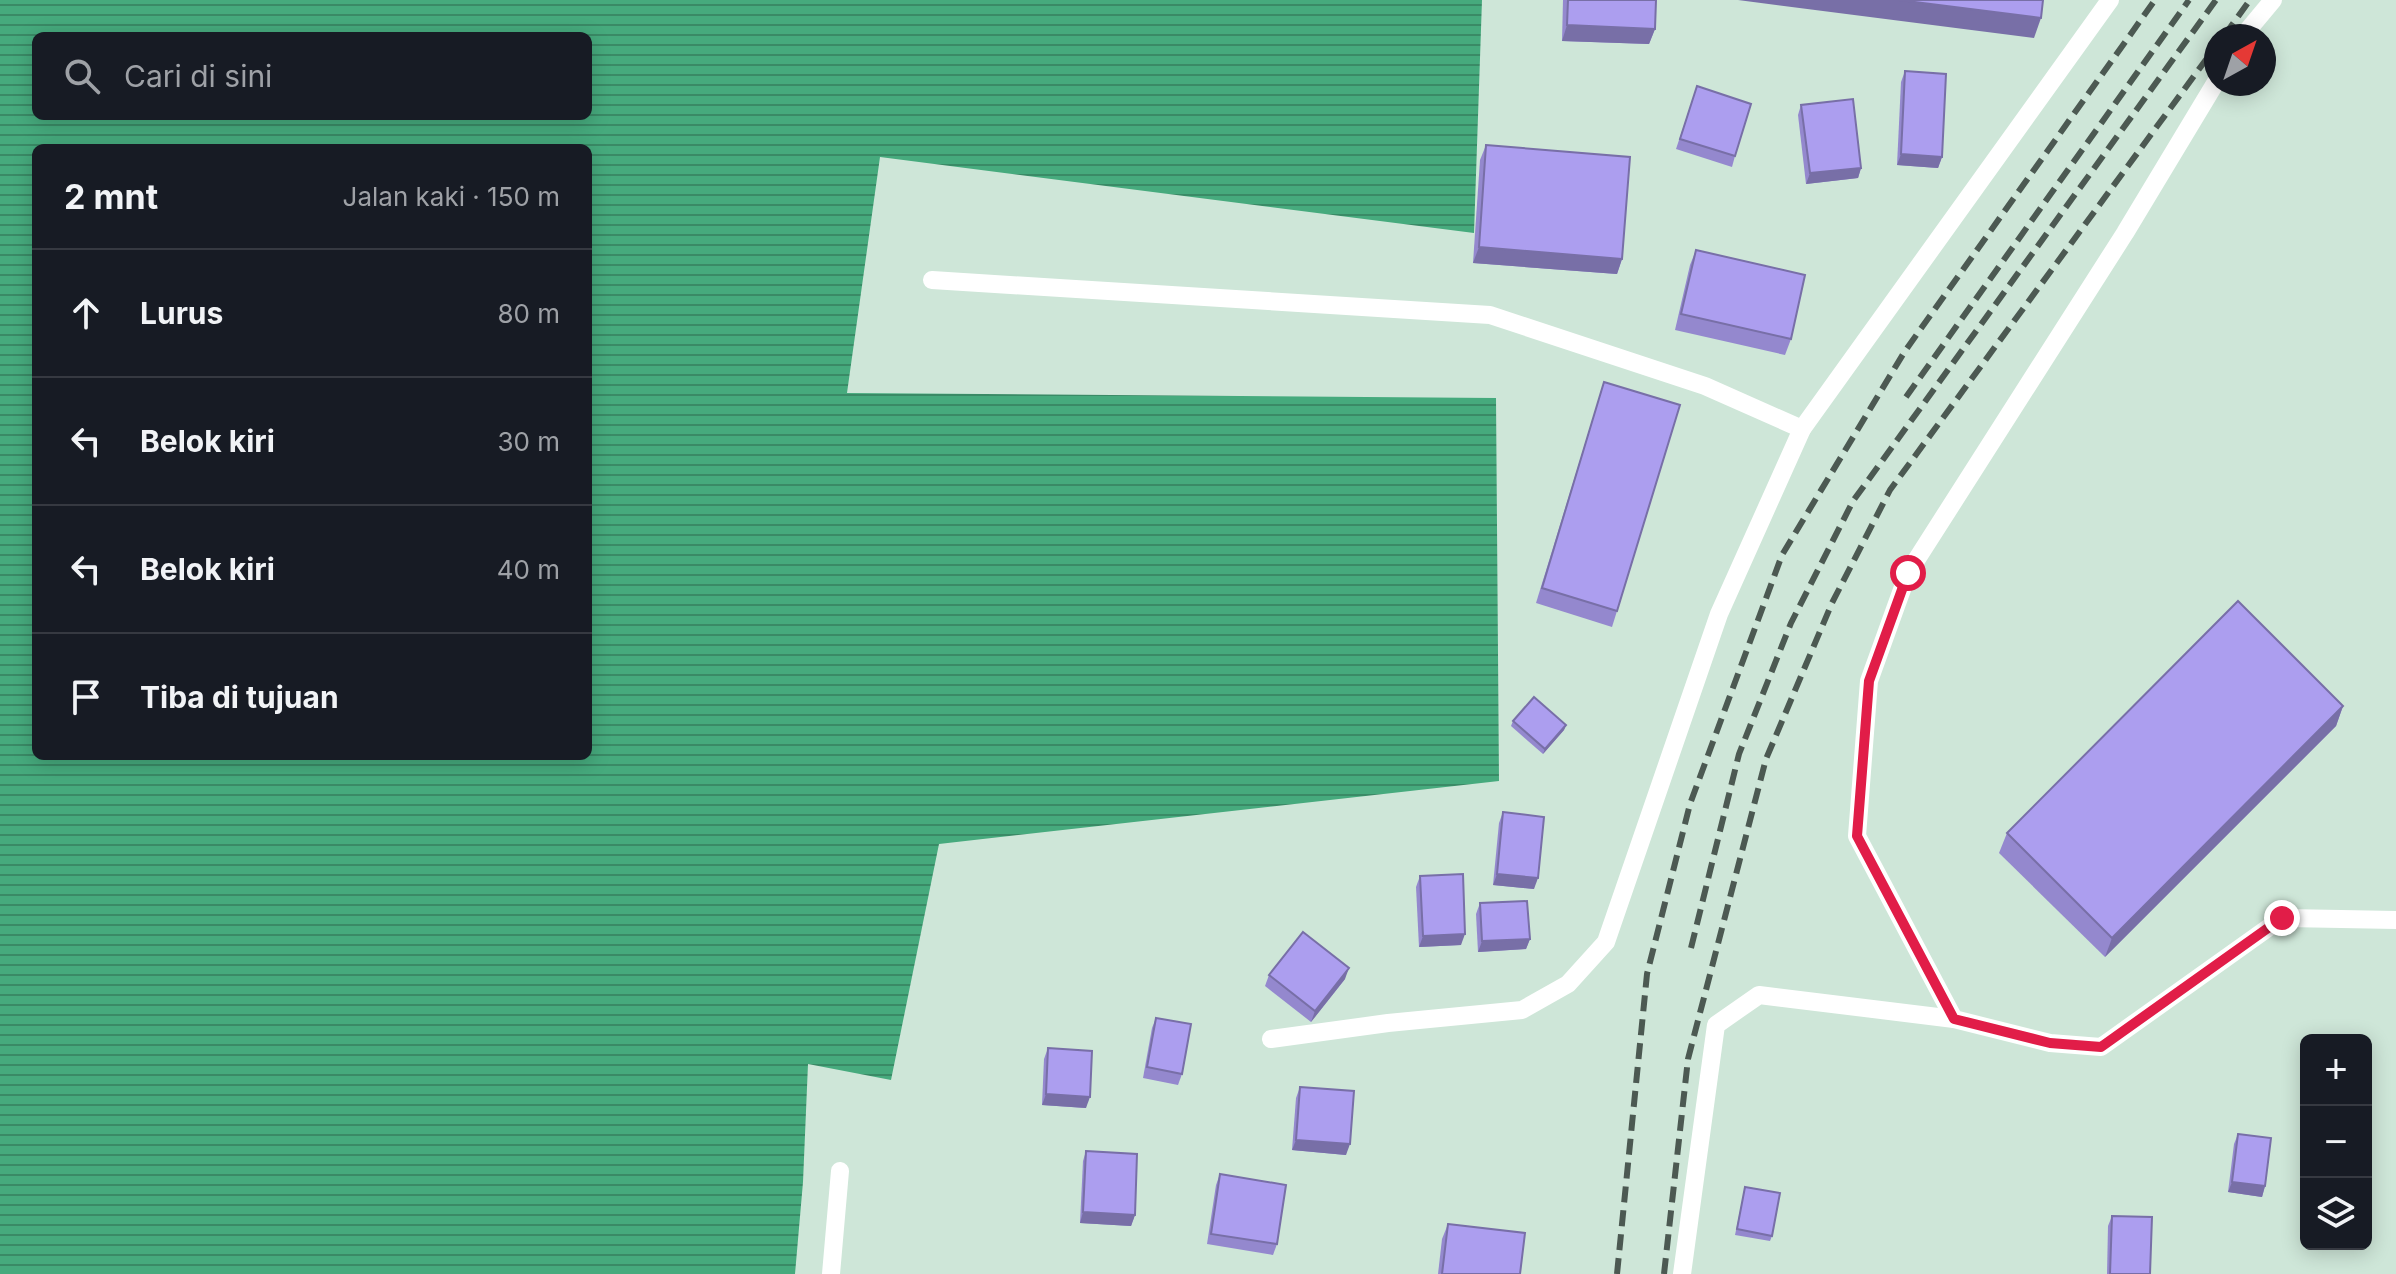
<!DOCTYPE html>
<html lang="id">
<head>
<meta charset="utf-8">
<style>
	:root { --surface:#171b24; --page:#242831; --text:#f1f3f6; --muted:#9ea1a6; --line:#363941 }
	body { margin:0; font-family:Inter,sans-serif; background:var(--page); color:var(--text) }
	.controls { position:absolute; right:24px; bottom:24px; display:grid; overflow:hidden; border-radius:12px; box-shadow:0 4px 20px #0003 }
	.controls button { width:72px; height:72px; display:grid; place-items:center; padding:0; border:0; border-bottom:2px solid var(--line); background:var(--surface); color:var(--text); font:40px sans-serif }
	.compass { position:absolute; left:2204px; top:24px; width:72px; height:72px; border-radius:50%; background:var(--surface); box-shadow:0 4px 20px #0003; rotate:40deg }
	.stop { position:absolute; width:24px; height:24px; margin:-18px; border:6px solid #e11d48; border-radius:50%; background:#fff }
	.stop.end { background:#e11d48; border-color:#fff; box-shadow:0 2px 8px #0008 }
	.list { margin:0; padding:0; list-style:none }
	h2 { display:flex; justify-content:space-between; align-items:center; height:104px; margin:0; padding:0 32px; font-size:34px }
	h2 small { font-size:26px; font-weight:400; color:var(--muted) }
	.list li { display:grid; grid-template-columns:52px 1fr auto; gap:24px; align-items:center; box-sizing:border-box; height:128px; padding:0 32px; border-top:2px solid var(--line) }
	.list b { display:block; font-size:30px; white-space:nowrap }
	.list em { font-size:26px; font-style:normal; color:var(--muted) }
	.icon { flex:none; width:44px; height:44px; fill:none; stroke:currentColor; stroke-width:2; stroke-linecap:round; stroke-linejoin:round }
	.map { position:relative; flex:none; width:2396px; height:1274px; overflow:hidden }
	.search { position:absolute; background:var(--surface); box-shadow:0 4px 20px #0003; left:32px; top:32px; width:560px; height:88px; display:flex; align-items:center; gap:20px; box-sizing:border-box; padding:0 28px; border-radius:12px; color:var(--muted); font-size:30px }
	.panel { position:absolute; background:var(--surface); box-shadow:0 4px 20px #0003; left:32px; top:144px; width:560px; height:616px; border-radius:12px }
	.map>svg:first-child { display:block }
	.water { fill:url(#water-rules); fill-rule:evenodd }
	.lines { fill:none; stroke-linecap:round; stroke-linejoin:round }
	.lane { stroke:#fff; stroke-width:18 }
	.rail { stroke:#4c5952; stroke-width:6; stroke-dasharray:16 8; stroke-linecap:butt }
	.wall { fill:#9488ce }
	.shaded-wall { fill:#786fa7 }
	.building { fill:#ac9eef; stroke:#786fa7; stroke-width:2 }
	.route { stroke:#e11d48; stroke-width:10 }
</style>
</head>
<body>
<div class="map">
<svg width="2396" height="1274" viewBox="0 0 2396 1274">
	<defs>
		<pattern id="water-rules" width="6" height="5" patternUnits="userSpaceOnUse" patternTransform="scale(2)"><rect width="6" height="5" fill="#46aa7d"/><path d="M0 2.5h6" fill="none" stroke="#3a8a66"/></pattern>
	</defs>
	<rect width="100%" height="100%" fill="#cee6d8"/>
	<path class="water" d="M0,0H1482L1474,233L880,157L847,393L1496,398L1499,781L939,844L891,1080L808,1064L803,1182L795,1274H0ZM36,36H588V116H36ZM36,148H588V756H36Z"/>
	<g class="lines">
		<g class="lane">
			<path d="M2243,36L2273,0"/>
			<path d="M2216,82L2125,233L1908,573L1869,681L1857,836L1954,1019L2050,1043L2101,1047L2282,918L2396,920"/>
			<path d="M932,280L1490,315L1705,386L1802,429"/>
			<path d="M1271,1039L1388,1023L1522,1010L1568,984L1606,942L1719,614L1802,429L2110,0"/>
			<path d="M831,1274L840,1171"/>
			<path d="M1682,1274L1716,1025L1759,995L1954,1019"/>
		</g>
		<g class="rail">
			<path d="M2224,36L2250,0"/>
			<path d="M1906,397L2189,0"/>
			<path d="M1691,948L1739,754L1791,623L1853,501L2216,0"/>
			<path d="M1617,1274L1647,974L1690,804L1782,555L1905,351L2155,0"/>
			<path d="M1664,1274L1688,1059L1766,759L1832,603L1890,490L2216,46"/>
		</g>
	</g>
	<g class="wall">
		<path d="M1563,0H1656L1655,29L1649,44L1562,41Z"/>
		<path d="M1905,71L1942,157L1938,168L1897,165L1901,82Z"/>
		<path d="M1697,86L1735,156L1732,167L1676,149Z"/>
		<path d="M1801,105L1861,168L1858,178L1806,184L1798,115Z"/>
		<path d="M1486,145L1622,259L1617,274L1473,263L1480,160Z"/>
		<path d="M1696,250L1791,339L1785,355L1675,330L1690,265Z"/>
		<path d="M1604,382L1617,611L1612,627L1536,603Z"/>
		<path d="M2343,706L2336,726L2105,957L1999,853L2007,833Z"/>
		<path d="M1513,721L1566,725L1564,730L1543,754L1511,726Z"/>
		<path d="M1503,812L1534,889L1493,885L1499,823Z"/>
		<path d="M1420,876L1461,945L1419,947L1416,887Z"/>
		<path d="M1480,903L1530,939L1526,949L1478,952L1476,914Z"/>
		<path d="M1269,975L1345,979L1311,1022L1265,986Z"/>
		<path d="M1156,1018L1182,1074L1178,1085L1143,1078L1152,1028Z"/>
		<path d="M1048,1048L1086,1108L1042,1105L1044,1059Z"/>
		<path d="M1300,1087L1346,1155L1292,1150L1296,1098Z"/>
		<path d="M2238,1134L2265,1186L2262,1197L2228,1192L2234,1144Z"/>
		<path d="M1086,1151L1135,1215L1131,1226L1080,1223L1083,1161Z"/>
		<path d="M1220,1174L1277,1244L1273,1255L1207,1244L1216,1185Z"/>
		<path d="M1745,1187L1772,1236L1770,1241L1735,1235Z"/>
		<path d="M2112,1216L2150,1274H2107L2108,1226Z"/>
		<path d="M1448,1224L1520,1274H1438L1442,1239Z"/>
	</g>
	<g class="shaded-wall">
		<path d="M1738,0H1899L2041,18L2034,38Z"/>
		<path d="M1567,25L1655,29L1649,44L1562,41Z"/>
		<path d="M1901,154L1942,157L1938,168L1897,165Z"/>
		<path d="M1861,168L1858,178L1806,184L1810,173Z"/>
		<path d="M1479,247L1622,259L1617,274L1473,263Z"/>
		<path d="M2343,706L2336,726L2105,957L2112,938Z"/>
		<path d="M1566,725L1564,730L1543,754L1545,749Z"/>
		<path d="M1497,874L1538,878L1534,889L1493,885Z"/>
		<path d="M1465,934L1461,945L1419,947L1423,936Z"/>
		<path d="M1530,939L1526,949L1478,952L1482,941Z"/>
		<path d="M1349,968L1345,979L1311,1022L1315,1011Z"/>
		<path d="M1046,1094L1090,1097L1086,1108L1042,1105Z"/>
		<path d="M1296,1140L1350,1144L1346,1155L1292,1150Z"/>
		<path d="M2232,1182L2265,1186L2262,1197L2228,1192Z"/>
		<path d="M1083,1212L1135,1215L1131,1226L1080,1223Z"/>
	</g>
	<g class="building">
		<path d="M1568,0H1656L1655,29L1567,25Z"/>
		<path d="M1899,0H2043L2041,18Z"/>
		<path d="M1905,71L1946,74L1942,157L1901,154Z"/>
		<path d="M1697,86L1751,104L1735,156L1680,139Z"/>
		<path d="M1853,99L1861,168L1810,173L1801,105Z"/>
		<path d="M1486,145L1630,157L1622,259L1479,247Z"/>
		<path d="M1696,250L1805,275L1791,339L1681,314Z"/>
		<path d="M1604,382L1680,405L1617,611L1542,588Z"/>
		<path d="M2238,601L2343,706L2112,938L2007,833Z"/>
		<path d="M1534,697L1566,725L1545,749L1513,721Z"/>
		<path d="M1503,812L1544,817L1538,878L1497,874Z"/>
		<path d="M1463,874L1465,934L1423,936L1420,876Z"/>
		<path d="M1527,901L1530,939L1482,941L1480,903Z"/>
		<path d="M1303,932L1349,968L1315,1011L1269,975Z"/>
		<path d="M1156,1018L1191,1024L1182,1074L1147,1067Z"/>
		<path d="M1048,1048L1092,1051L1090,1097L1046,1094Z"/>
		<path d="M1300,1087L1354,1091L1350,1144L1296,1140Z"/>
		<path d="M2238,1134L2271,1138L2265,1186L2232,1182Z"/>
		<path d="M1086,1151L1137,1154L1135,1215L1083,1212Z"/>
		<path d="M1220,1174L1286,1185L1277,1244L1211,1234Z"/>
		<path d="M1745,1187L1780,1193L1772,1236L1737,1229Z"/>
		<path d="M2112,1216L2152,1217L2150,1274H2110Z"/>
		<path d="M1448,1224L1525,1233L1520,1274H1442Z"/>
	</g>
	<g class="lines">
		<path class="route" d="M1908,573L1869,681L1857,836L1954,1019L2050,1043L2101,1047L2282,918"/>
	</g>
</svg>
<div class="controls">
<button>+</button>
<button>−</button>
<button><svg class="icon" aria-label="layers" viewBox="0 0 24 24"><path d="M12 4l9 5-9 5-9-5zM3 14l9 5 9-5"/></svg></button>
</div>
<svg class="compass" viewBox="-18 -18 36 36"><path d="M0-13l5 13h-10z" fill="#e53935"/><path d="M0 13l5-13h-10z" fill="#9ea1a6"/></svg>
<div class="stop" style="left:1908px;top:573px"></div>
<div class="stop end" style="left:2282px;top:918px"></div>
<div class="search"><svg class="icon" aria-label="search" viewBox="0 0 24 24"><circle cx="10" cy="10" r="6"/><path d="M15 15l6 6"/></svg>Cari di sini</div>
<section class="panel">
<h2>2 mnt<small>Jalan kaki · 150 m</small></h2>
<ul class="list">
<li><svg class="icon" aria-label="ahead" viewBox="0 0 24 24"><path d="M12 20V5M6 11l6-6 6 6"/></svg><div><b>Lurus</b></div><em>80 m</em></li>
<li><svg class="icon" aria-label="left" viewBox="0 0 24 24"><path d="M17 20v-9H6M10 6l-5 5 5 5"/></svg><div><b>Belok kiri</b></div><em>30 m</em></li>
<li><svg class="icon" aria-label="left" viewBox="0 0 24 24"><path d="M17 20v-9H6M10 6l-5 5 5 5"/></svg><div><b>Belok kiri</b></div><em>40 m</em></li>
<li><svg class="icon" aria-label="arrive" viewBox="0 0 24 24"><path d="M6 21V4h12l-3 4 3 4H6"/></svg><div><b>Tiba di tujuan</b></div></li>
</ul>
</section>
</div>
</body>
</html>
